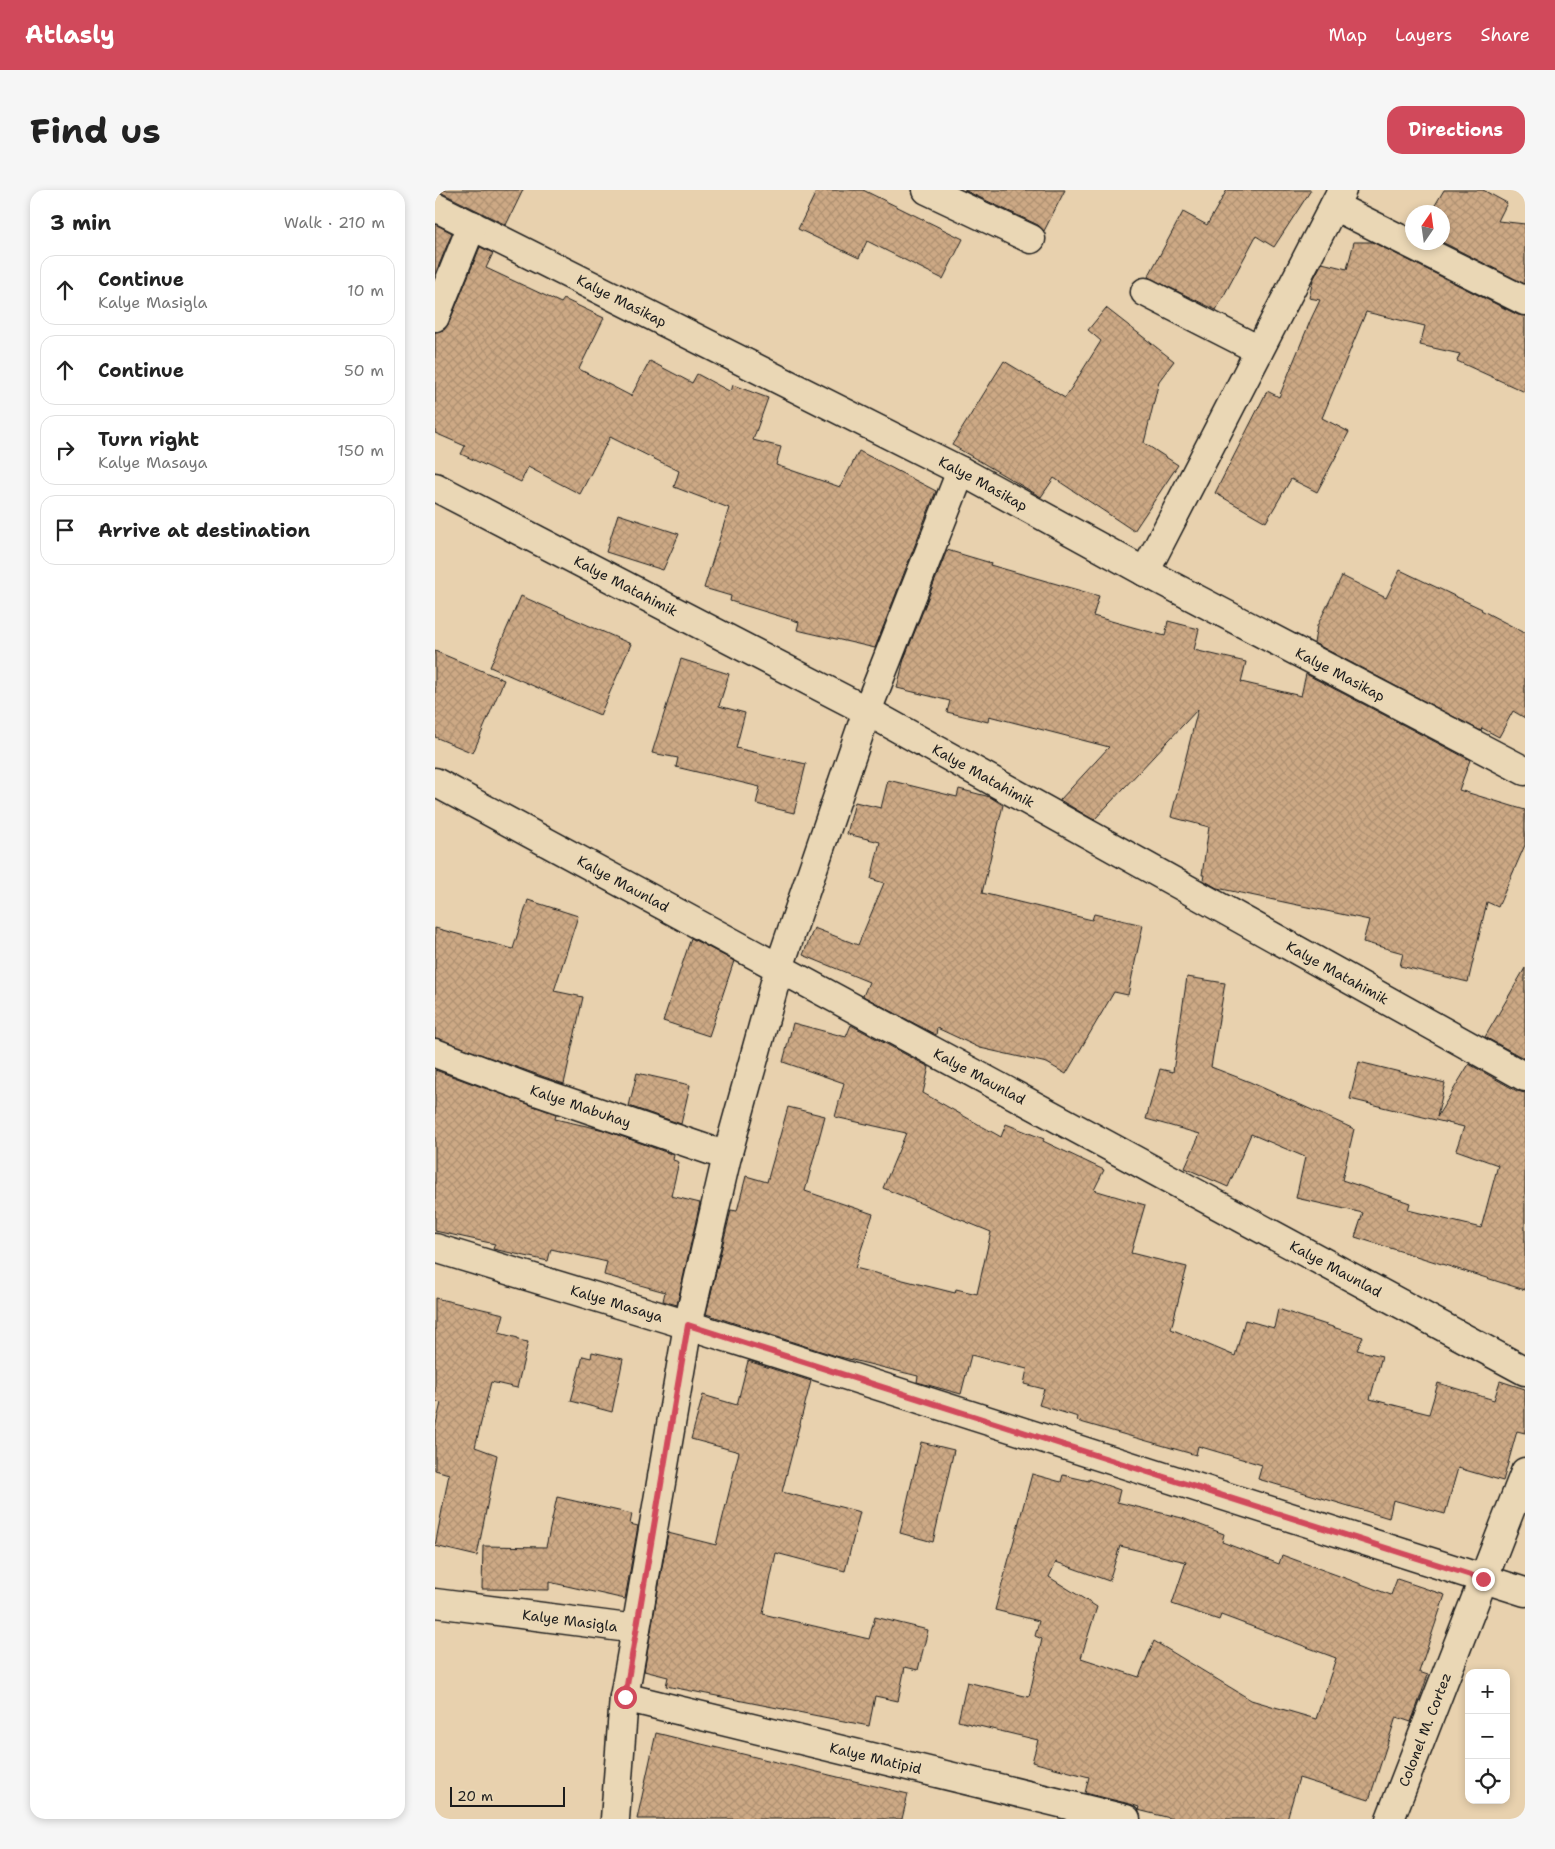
<!DOCTYPE html>
<html lang="en">
<head>
<meta charset="utf-8">
<style>
	:root { --surface:#fff; --page:#f6f6f6; --text:#222; --muted:#767676; --line:#e0e0e0; --accent:#d1495b }
	body { margin:0; font-family:"Shantell Sans",sans-serif; background:var(--page); color:var(--text) }
	.controls { position:absolute; right:15px; bottom:15px; display:grid; overflow:hidden; border-radius:10px; box-shadow:0 2px 8px #0003 }
	.controls button { width:45px; height:45px; display:grid; place-items:center; padding:0; border:0; border-bottom:1px solid var(--line); background:var(--surface); color:var(--text); font:25px sans-serif }
	.compass { position:absolute; left:970px; top:15px; width:45px; height:45px; border-radius:50%; background:var(--surface); box-shadow:0 2px 8px #0003; rotate:13deg }
	.scale { position:absolute; left:15px; bottom:12px; width:115px; box-sizing:border-box; padding-left:5px; border:2px solid #1c1c1c; border-top:0; font-size:14px; line-height:18px; white-space:nowrap; color:#1c1c1c; -webkit-text-stroke:4px #ead7b5; paint-order:stroke }
	.stop { position:absolute; width:15px; height:15px; margin:-11px; border:4px solid #d1495b; border-radius:50%; background:#fff }
	.stop.end { background:#d1495b; border-color:#fff; box-shadow:0 1px 5px #0008 }
	.list { margin:0; padding:0; list-style:none }
	h2 { display:flex; justify-content:space-between; align-items:center; height:65px; margin:0; padding:0 20px; font-size:21px }
	h2 small { font-size:16px; font-weight:400; color:var(--muted) }
	.list li { display:grid; grid-template-columns:32px 1fr auto; gap:15px; align-items:center; box-sizing:border-box; height:70px; margin:0 10px 10px; padding:0 10px; border:1px solid var(--line); border-radius:15px }
	.list b { display:block; font-size:19px; white-space:nowrap }
	.list p { margin:0; font-size:16px; white-space:nowrap; color:var(--muted) }
	.list em { font-size:16px; font-style:normal; color:var(--muted) }
	.icon { flex:none; width:28px; height:28px; fill:none; stroke:currentColor; stroke-width:2; stroke-linecap:round; stroke-linejoin:round }
	.map { position:relative; flex:none; width:1090px; height:1629px; overflow:hidden; border-radius:15px }
	header { display:flex; align-items:center; gap:30px; box-sizing:border-box; height:70px; padding:0 25px; background:var(--accent); color:#fff }
	header strong { font-size:24px }
	nav { display:flex; gap:28px; margin-inline-start:auto; font-size:18px }
	.intro { display:flex; align-items:center; justify-content:space-between; box-sizing:border-box; height:120px; padding:0 30px }
	h1 { margin:0; font-size:35px }
	.button { padding:12px 22px; border-radius:15px; background:var(--accent); color:#fff; font-size:18px; font-weight:700 }
	main { display:flex; gap:30px; padding:0 30px }
	aside { flex:1; background:var(--surface); border-radius:15px; box-shadow:0 2px 8px #0003 }
	.map>svg:first-child { display:block }
	.building { fill:url(#building-cross-hatch); stroke:#1c1c1c; fill-rule:evenodd }
	.lines { fill:none; stroke-linecap:round; stroke-linejoin:round }
	.minor-casing { stroke:#1c1c1c; stroke-width:31 }
	.minor { stroke:#ead7b5; stroke-width:28 }
	.route { stroke:#d1495b; stroke-width:6 }
	.labels { text-anchor:middle; stroke-width:4; stroke-linejoin:round; paint-order:stroke }
	.street-label { font-size:14px; fill:#1c1c1c; stroke:#ead7b5 }
</style>
</head>
<body>
<header>
<strong>Atlasly</strong>
<nav><a>Map</a><a>Layers</a><a>Share</a></nav>
</header>
<div class="intro"><h1>Find us</h1><a class="button">Directions</a></div>
<main>
<aside>
<h2>3 min<small>Walk · 210 m</small></h2>
<ul class="list">
<li><svg class="icon" aria-label="ahead" viewBox="0 0 24 24"><path d="M12 20V5M6 11l6-6 6 6"/></svg><div><b>Continue</b><p>Kalye Masigla</p></div><em>10 m</em></li>
<li><svg class="icon" aria-label="ahead" viewBox="0 0 24 24"><path d="M12 20V5M6 11l6-6 6 6"/></svg><div><b>Continue</b></div><em>50 m</em></li>
<li><svg class="icon" aria-label="right" viewBox="0 0 24 24"><path d="M7 20v-9h11M14 6l5 5-5 5"/></svg><div><b>Turn right</b><p>Kalye Masaya</p></div><em>150 m</em></li>
<li><svg class="icon" aria-label="arrive" viewBox="0 0 24 24"><path d="M6 21V4h12l-3 4 3 4H6"/></svg><div><b>Arrive at destination</b></div></li>
</ul>
</aside>
<div class="map">
<svg width="1090" height="1629" viewBox="0 0 1090 1629">
	<defs>
		<pattern id="building-cross-hatch" width="8" height="8" patternUnits="userSpaceOnUse" patternTransform="scale(1.25)"><rect width="8" height="8" fill="#cda985"/><path d="M0 0l8 8M0 8l8-8" fill="none" stroke="#af9172"/></pattern>
	</defs>
	<rect width="100%" height="100%" fill="#e8d1ae"/>
	<filter id="ink" filterUnits="userSpaceOnUse"><feTurbulence type="fractalNoise" baseFrequency=".02" numOctaves="2"/><feDisplacementMap in="SourceGraphic" scale="10" xChannelSelector="R" yChannelSelector="G"/><feConvolveMatrix kernelMatrix="1 2 1 2 8 2 1 2 1" color-interpolation-filters="sRGB"/></filter>
	<g filter="url(#ink)">
		<g class="building">
			<path d="M0,0H88L71,35L7,3L0,2Z"/>
			<path d="M382,0H428L528,49L508,89L432,51L424,68L363,39Z"/>
			<path d="M529,0H630L609,41L603,35Z"/>
			<path d="M792,0H876L839,57L821,46L781,120L713,87L748,22L772,35Z"/>
			<path d="M1009,0H1048L1072,13L1063,31L1090,34V94L1007,52L1008,22H996Z"/>
			<path d="M0,34L17,43L0,85Z"/>
			<path d="M919,52H937L1083,125L1090,126V202L1022,171L1025,164L985,155L990,136L931,122L887,228L914,242L882,302L856,289L831,332L780,303L832,201L844,207L876,129L885,110L874,108L878,90L887,73L912,79Z"/>
			<path d="M45,57L58,63L51,78L126,113L129,109L169,128L144,179L196,206L215,171L257,193L262,184L296,202L298,195L333,208L318,250L346,257L341,275L405,297L424,261L501,301L440,458L362,440L364,432L295,411L296,406L269,398L294,318L239,297L244,281L175,247L145,304L93,277L86,292L26,264L30,256L0,243V142L9,140L14,133Z"/>
			<path d="M671,118L739,171L724,191L709,253L743,275L699,341L619,288L606,307L517,255L569,171L630,208L666,151L653,140Z"/>
			<path d="M183,324L244,344L228,380L171,362Z"/>
			<path d="M512,360L556,373L555,375L664,406L658,426L730,446L733,431L764,439L759,460L811,472L806,492L866,506L871,484L1035,570L1024,600L1090,620V655L1063,717L1052,712L1033,792L965,776L968,763L928,752L934,730L782,698L768,690L769,685H767L774,637L736,627L763,519L659,630L625,610L674,557L554,526L553,532L512,522L515,511L462,498L469,469Z"/>
			<path d="M965,380L1047,419L1046,420L1090,443V528L1078,521L1064,547L1047,538L1046,541L879,453L882,436L907,386L951,408Z"/>
			<path d="M86,406L196,454L165,525L55,477Z"/>
			<path d="M0,461L69,490L38,563L0,547Z"/>
			<path d="M246,469L294,484L284,516L310,523L301,558L371,574L359,623L321,614L325,597L241,577L243,568L217,563Z"/>
			<path d="M453,590L522,607L524,599L555,607L568,615L547,703L657,730L659,724L708,735L693,805L679,802L631,884L612,873L545,858L502,838L501,845L428,806L434,792L368,765L379,738L423,755L449,693L436,689L445,652L412,644L420,612L446,618Z"/>
			<path d="M93,710L143,726L119,801L148,807L129,894L0,848V738L78,759Z"/>
			<path d="M256,748L299,771L274,846L228,831Z"/>
			<path d="M1090,778V869L1050,847Z"/>
			<path d="M752,787L790,793L776,877L815,892L919,939L907,990L975,1013L973,1020L1046,1038L1063,975L1021,960L1029,937L915,909L924,872L1010,893L1002,927L1034,874L1082,901L1090,903V1100L920,1047L928,1023L861,1008L870,967L816,944L793,997L750,978L765,944L711,929L725,879L738,882Z"/>
			<path d="M358,833L411,847L416,835L494,877L488,903L566,947L571,934L609,949L608,951L669,980L659,1000L710,1015L696,1063L752,1077L736,1139L800,1166L810,1130L839,1138L843,1119L928,1147L922,1160L947,1166L935,1209L994,1224L1003,1193L1059,1210L1065,1191L1090,1199V1243L1082,1241L1068,1291L1023,1278L1010,1324L958,1310L954,1328L823,1289L827,1275L763,1256L761,1265L642,1231L643,1227L604,1215L609,1199L589,1194L592,1179L536,1165L526,1204L482,1192L483,1186L401,1166L271,1124L296,1020L302,1021L311,986L332,992L353,917L390,926L370,1001L438,1024L420,1078L520,1103L521,1099L542,1104L556,1042L448,998L471,943L400,927L409,893L348,872Z"/>
			<path d="M0,880L121,924L120,929L169,940L239,965L238,970L244,972L236,1006L265,1013L242,1115L228,1111L230,1102L169,1085L172,1072L116,1059L113,1071L58,1059L60,1054L0,1041Z"/>
			<path d="M202,883L255,895L246,934L194,916Z"/>
			<path d="M0,1108L69,1124L64,1143L83,1148V1150L93,1152L82,1198L56,1192L40,1257L62,1265L42,1366L0,1356L14,1284L0,1280V1238L6,1213L0,1211Z"/>
			<path d="M157,1162L188,1169L177,1222L136,1211L148,1166L156,1168Z"/>
			<path d="M313,1171L376,1191L347,1302L425,1322L410,1381L341,1363L328,1424L434,1449L440,1427L493,1440L483,1480L470,1477L463,1511L440,1506L434,1536L231,1496L233,1487L209,1481L233,1343L281,1355L304,1262L256,1249L268,1205L302,1215Z"/>
			<path d="M486,1252L519,1260L498,1352L465,1343Z"/>
			<path d="M597,1284L626,1292L628,1285L654,1291V1289L685,1300L682,1312L747,1328L789,1344L787,1352L844,1374L847,1365L956,1405L962,1389L1010,1405L984,1482L993,1485L982,1516L976,1532L961,1527L934,1610L864,1588L852,1629H739L703,1620L704,1617L695,1614L650,1603L654,1587L597,1572L603,1550L523,1531L532,1492L594,1507L607,1449L600,1446L604,1431L560,1420ZM685,1356L751,1372L737,1414L784,1430L786,1425L901,1468L881,1529L816,1510L719,1451L704,1487L646,1468L662,1417L614,1387L621,1372L674,1391Z"/>
			<path d="M122,1307L197,1324L195,1334L203,1336L190,1409L114,1392V1400L47,1399L48,1356L111,1357Z"/>
			<path d="M221,1543L473,1604L467,1629H202Z"/>
		</g>
		<g class="lines">
			<g class="minor-casing">
				<g id="minor">
					<path d="M492,0L596,49"/>
					<path d="M899,16L1090,111"/>
					<path id="s1" d="M0,17L526,281L710,382L1090,581"/>
					<path d="M710,102L824,160"/>
					<path d="M0,127L37,35"/>
					<path id="s2" d="M0,297L432,521L1090,887"/>
					<path d="M710,382L907,0"/>
					<path id="s3" d="M0,592L1090,1181"/>
					<path id="s4" d="M0,863L101,901L292,966"/>
					<path id="s5" d="M0,1058L253,1135L1090,1402"/>
					<path id="s6" d="M0,1413L201,1439L189,1507L180,1629"/>
					<path d="M201,1439L253,1135L292,966L344,778L432,521L526,281"/>
					<path id="s7" d="M189,1507L691,1629"/>
					<path id="s8" d="M955,1629L1090,1282"/>
				</g>
			</g>
			<use href="#minor" class="minor"/>
		</g>
	</g>
	<g class="lines" filter="url(#ink)">
		<path class="route" d="M190,1507L253,1135L1048,1389"/>
	</g>
	<g class="labels">
		<g class="street-label">
			<text dy="5" stroke="none"><textPath href="#s1" startOffset="209">Kalye Masikap</textPath></text>
			<text dy="5" stroke="none"><textPath href="#s1" startOffset="614">Kalye Masikap</textPath></text>
			<text dy="5" stroke="none"><textPath href="#s2" startOffset="215">Kalye Matahimik</textPath></text>
			<text dy="5" stroke="none"><textPath href="#s1" startOffset="1019">Kalye Masikap</textPath></text>
			<text dy="5" stroke="none"><textPath href="#s2" startOffset="620">Kalye Matahimik</textPath></text>
			<text dy="5" stroke="none"><textPath href="#s3" startOffset="214">Kalye Maunlad</textPath></text>
			<text dy="5" stroke="none"><textPath href="#s2" startOffset="1025">Kalye Matahimik</textPath></text>
			<text dy="5" stroke="none"><textPath href="#s3" startOffset="619">Kalye Maunlad</textPath></text>
			<text dy="5" stroke="none"><textPath href="#s4" startOffset="155">Kalye Mabuhay</textPath></text>
			<text dy="5" stroke="none"><textPath href="#s3" startOffset="1024">Kalye Maunlad</textPath></text>
			<text dy="5" stroke="none"><textPath href="#s5" startOffset="190">Kalye Masaya</textPath></text>
			<text dy="5" stroke="none"><textPath href="#s6" startOffset="136">Kalye Masigla</textPath></text>
			<text dy="5" stroke="none"><textPath href="#s8" startOffset="96">Colonel M. Cortez</textPath></text>
			<text dy="5" stroke="none"><textPath href="#s7" startOffset="259">Kalye Matipid</textPath></text>
		</g>
	</g>
</svg>
<div class="controls">
<button>+</button>
<button>−</button>
<button><svg class="icon" aria-label="locate" viewBox="0 0 24 24"><circle cx="12" cy="12" r="6"/><path d="M12 2v4M12 18v4M2 12h4M18 12h4"/></svg></button>
</div>
<svg class="compass" viewBox="-18 -18 36 36"><path d="M0-13l5 13h-10z" fill="#e53935"/><path d="M0 13l5-13h-10z" fill="#767676"/></svg>
<div class="scale">20 m</div>
<div class="stop" style="left:190px;top:1507px"></div>
<div class="stop end" style="left:1048px;top:1389px"></div>
</div>
</main>
</body>
</html>
